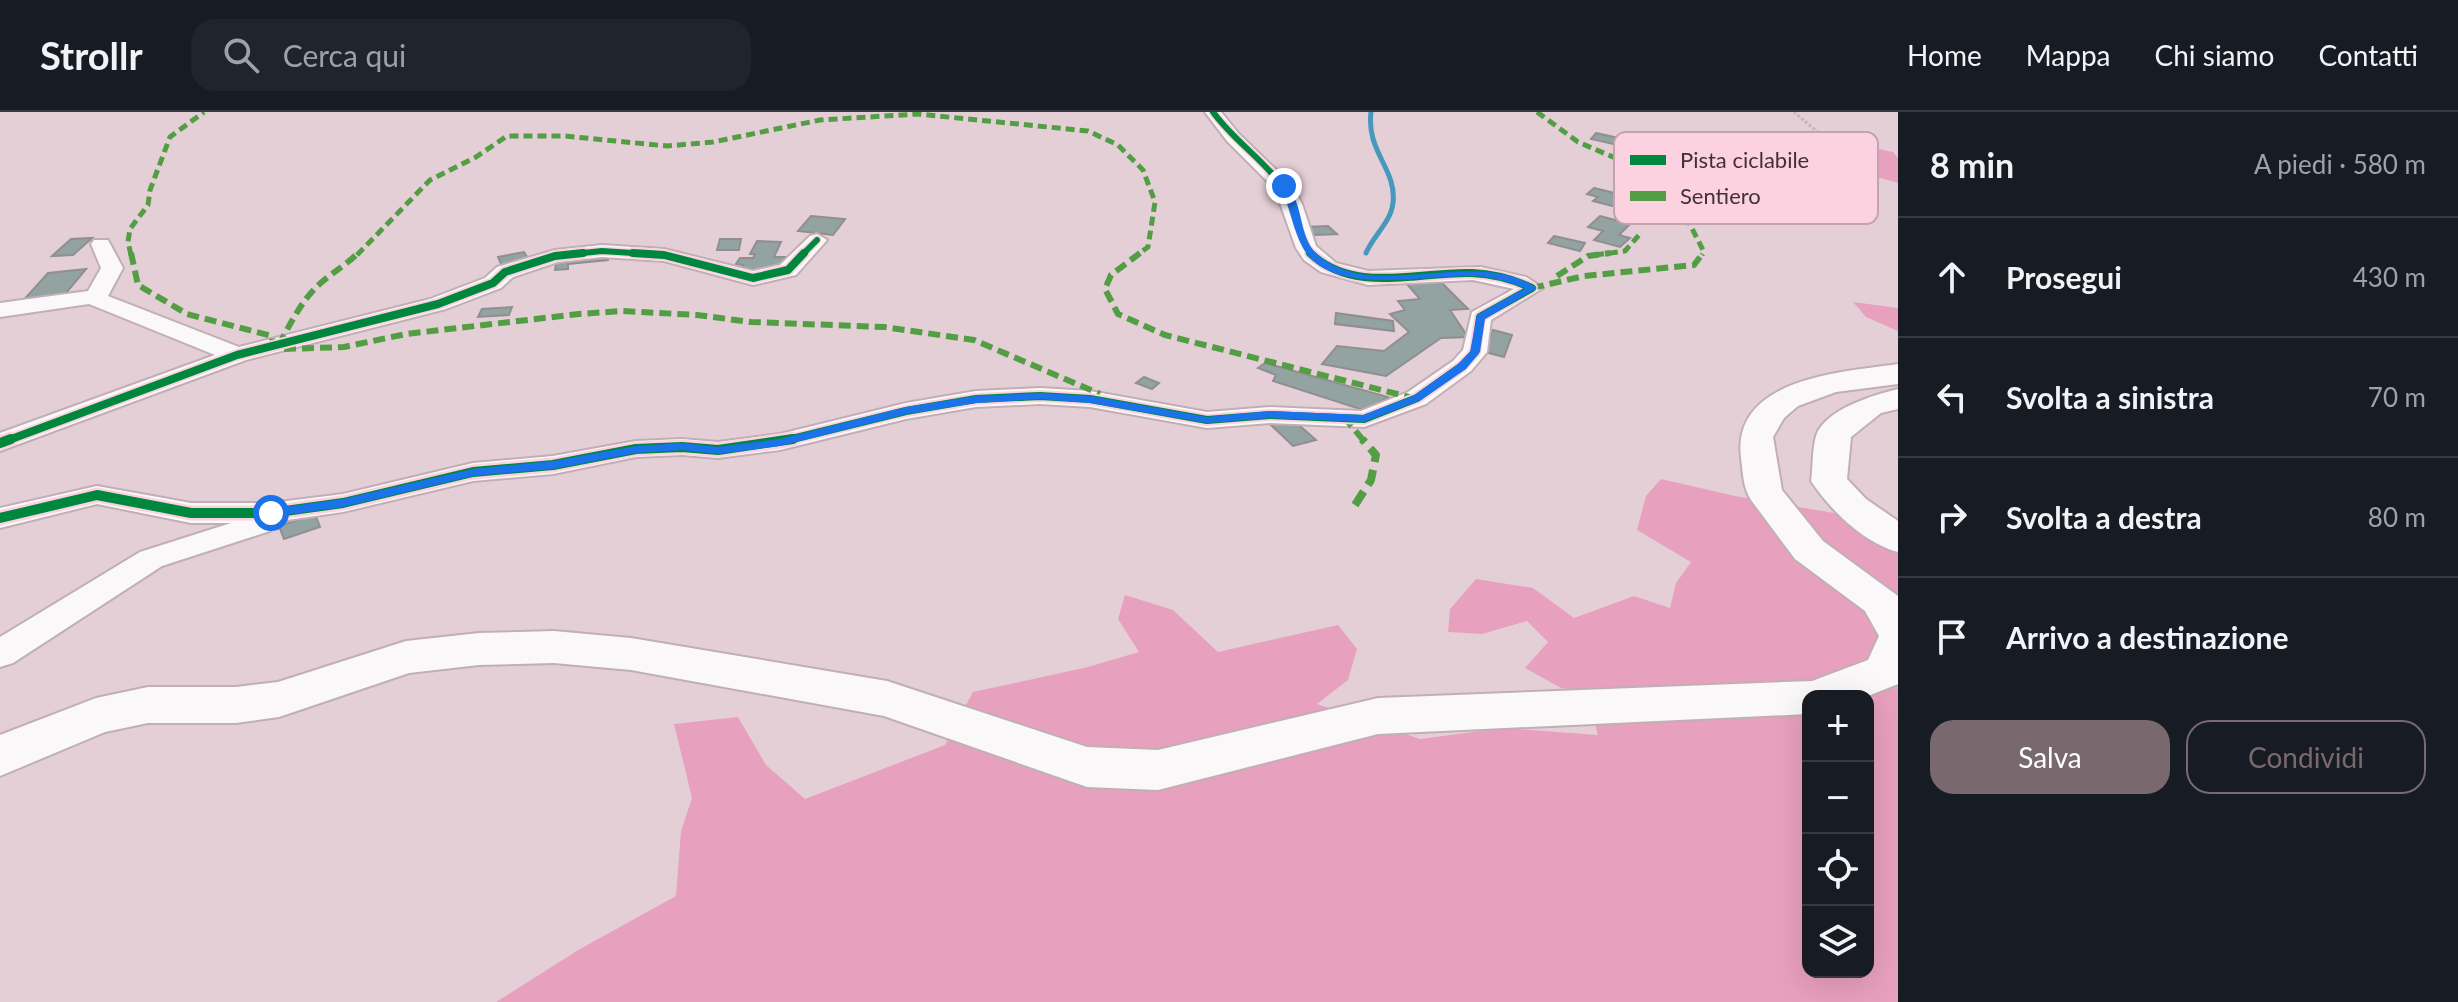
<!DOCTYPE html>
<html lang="it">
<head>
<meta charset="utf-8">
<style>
	:root { --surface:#171b24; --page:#20242c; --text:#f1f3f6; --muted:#9ea1a6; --line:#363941; --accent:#7a686f }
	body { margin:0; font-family:Lato,sans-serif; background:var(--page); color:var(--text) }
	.controls { position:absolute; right:24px; bottom:24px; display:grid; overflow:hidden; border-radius:16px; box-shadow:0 8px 32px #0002 }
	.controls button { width:72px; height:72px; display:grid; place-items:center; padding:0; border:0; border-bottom:2px solid var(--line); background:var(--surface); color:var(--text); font:40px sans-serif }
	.stop { position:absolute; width:24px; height:24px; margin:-18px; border:6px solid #1a73e8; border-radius:50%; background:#fff }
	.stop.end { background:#1a73e8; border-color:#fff; box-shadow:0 2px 8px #0008 }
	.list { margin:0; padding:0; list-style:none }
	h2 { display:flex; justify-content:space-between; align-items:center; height:104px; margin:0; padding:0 32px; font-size:34px }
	h2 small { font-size:26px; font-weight:400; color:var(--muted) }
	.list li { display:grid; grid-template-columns:52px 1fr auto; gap:24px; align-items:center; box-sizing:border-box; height:120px; padding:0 32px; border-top:2px solid var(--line) }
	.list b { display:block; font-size:30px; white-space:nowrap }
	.list em { font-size:26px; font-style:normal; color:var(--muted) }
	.actions { display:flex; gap:16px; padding:24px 32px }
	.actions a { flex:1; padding:18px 0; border:2px solid var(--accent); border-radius:24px; text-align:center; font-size:28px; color:var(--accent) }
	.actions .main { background:var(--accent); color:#fff }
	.icon { flex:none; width:44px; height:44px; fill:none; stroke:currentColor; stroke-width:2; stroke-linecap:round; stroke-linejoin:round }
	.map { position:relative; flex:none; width:1898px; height:890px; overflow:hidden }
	header { display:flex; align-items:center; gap:48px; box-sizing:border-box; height:112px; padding:0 40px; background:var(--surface); border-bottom:2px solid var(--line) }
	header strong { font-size:38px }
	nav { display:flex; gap:44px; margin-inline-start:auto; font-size:28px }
	.search { width:560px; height:72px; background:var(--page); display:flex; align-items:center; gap:20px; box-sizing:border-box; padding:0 28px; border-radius:24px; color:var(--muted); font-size:30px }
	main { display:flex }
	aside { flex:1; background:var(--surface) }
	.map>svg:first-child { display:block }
	.forest { fill:#e8a0bf; fill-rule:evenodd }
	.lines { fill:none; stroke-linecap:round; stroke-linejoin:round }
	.stream { stroke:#4698bd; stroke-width:5 }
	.building { fill:#93a3a1; stroke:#908e90; stroke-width:2 }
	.minor-casing { stroke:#c0afb5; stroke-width:4 }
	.major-casing { stroke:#c0afb5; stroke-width:4 }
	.path { stroke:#c0b9bb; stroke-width:3; stroke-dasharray:3 2; stroke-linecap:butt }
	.minor { fill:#fbf8f9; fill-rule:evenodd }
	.major { fill:#fbf8f9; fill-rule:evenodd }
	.quiet-far2 { stroke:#539e44; stroke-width:5; stroke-dasharray:9 5; stroke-linecap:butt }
	.quiet-far1 { stroke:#539e44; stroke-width:6; stroke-dasharray:12 6; stroke-linecap:butt }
	.quiet { stroke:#539e44; stroke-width:8; stroke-dasharray:16 8; stroke-linecap:butt }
	.cycleway-far2-casing { stroke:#fcd2e1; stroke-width:9 }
	.cycleway-far1-casing { stroke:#fcd2e1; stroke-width:12 }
	.cycleway-casing { stroke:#fcd2e1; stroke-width:15 }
	.cycleway-far2 { stroke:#00873e; stroke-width:6 }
	.cycleway-far1 { stroke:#00873e; stroke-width:8 }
	.cycleway { stroke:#00873e; stroke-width:10 }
	.route { fill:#1a73e8 }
	.key { fill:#fcd2e1; stroke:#c4a2ae; stroke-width:2 }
	.key-label { font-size:22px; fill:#413137 }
</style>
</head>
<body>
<header>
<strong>Strollr</strong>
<div class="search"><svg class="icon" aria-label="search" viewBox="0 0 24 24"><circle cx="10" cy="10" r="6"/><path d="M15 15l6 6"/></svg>Cerca qui</div>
<nav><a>Home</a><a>Mappa</a><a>Chi siamo</a><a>Contatti</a></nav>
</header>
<main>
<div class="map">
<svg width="1898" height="890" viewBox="0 0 1898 890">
	<rect width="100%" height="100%" fill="#e5cfd7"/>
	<g class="forest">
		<path d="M1864,34L1893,40L1898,46V71L1881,66L1837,63L1831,44Z"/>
		<path d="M1853,190L1898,196V219L1866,205Z"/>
		<path d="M1661,367L1735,384L1898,412V890H496L580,837L676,784L681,719L692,686L674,612L738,605L766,653L805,687L945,633L973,580L1088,555L1139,540L1118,507L1125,483L1173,498L1218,540L1338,513L1357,537L1348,568L1317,592L1420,627L1504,616L1598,623L1586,580L1561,576L1525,556L1548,530L1527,509L1482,522L1448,520L1450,497L1476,467L1533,476L1574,506L1634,484L1670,496L1676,471L1691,450L1637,418L1646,384ZM1808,584H1868V860H1808Z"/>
	</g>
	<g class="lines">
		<path class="stream" d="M1366,141C1373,124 1391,110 1393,91C1397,57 1366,40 1371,0"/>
	</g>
	<g class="building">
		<path d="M1596,21L1619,26L1613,32L1591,27Z"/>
		<path d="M1594,76L1627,84L1621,88L1650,96L1643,102L1593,89L1598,85L1587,82Z"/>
		<path d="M811,104L845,107L833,123L798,119Z"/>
		<path d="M1600,104L1630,112L1619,123L1630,126L1620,135L1594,128L1603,119L1588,115Z"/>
		<path d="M1328,114L1337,122L1315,123L1307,115Z"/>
		<path d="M1554,124L1585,131L1580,139L1548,131Z"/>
		<path d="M92,126L73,143L52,144L71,127Z"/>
		<path d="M720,127H741L739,138H717Z"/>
		<path d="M757,129L781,130L774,145H788L781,159L741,157L743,153L736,152L740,146H753L755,142H750Z"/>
		<path d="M524,140L529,148L502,154L498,145Z"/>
		<path d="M609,142L608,148L568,152V157L555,158L557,146Z"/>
		<path d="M86,157L61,187L21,191L48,161Z"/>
		<path d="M1406,171H1442L1468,197L1450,198L1468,225L1441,226L1386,264L1322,252L1337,234L1384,239L1409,220L1390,202L1405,198L1398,189L1420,187Z"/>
		<path d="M512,195L509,203L478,205L482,197Z"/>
		<path d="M1336,201L1393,209L1394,219L1335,212Z"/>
		<path d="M1493,218L1512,223L1504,245L1485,240Z"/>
		<path d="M1265,251L1388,285L1366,299L1273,269L1276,263L1258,256Z"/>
		<path d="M1144,265L1159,271L1152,277L1136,271Z"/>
		<path d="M1292,307L1316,328L1293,334L1270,312Z"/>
		<path d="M315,402L320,415L284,427L279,414Z"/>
	</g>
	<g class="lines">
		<g class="minor-casing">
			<g id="minor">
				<path d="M1205,0H1221L1239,22L1291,72L1302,92L1316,134L1336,151L1368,159L1481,155L1526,165L1543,176L1491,208L1487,240L1471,259L1426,292L1364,315L1270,311L1207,316L1090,295L1040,292L976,295L906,307L780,338L718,346L682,343L636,345L553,362L473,369L343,400L273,410L270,419L162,454L13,551L0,555V525L140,440L231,411H191L97,392L0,416V396L97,374L191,391H271L343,382L473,351L553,344L636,329L682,327L718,330L780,322L906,291L976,279L1040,276L1090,279L1207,300L1270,295L1361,299L1408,280L1453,249L1463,238L1472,200L1514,177L1473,168L1368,173L1321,160L1304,148L1296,136L1275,77L1227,29Z"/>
				<path d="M817,122L827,128L796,163L753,173L664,149L602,145L558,150L513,165L501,176L446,197L246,248L0,339V321L215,243L89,192L0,205V191L88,179L101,156L91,132L94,128H108L123,156L108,184L239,235L430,187L485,166L497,155L555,138L602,133L664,137L753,159L780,153L810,124Z"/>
			</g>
		</g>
		<g class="major-casing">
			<g id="major">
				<path d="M1898,252V272L1836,280L1798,294L1784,306L1773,325L1782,378L1823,429L1898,484V572L1868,584H1808V602L1378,622L1158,678L1087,675L884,604L631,558L554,551L479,553L409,561L279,605L236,611H148L105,620L0,664V623L96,586L148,575H236L278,570L406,529L479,521L554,519L631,526L887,569L1087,635L1158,638L1378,586L1812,569L1868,548L1879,524L1865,499L1795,447L1751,388C1743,376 1743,361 1741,346C1731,266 1842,260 1898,252Z"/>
				<path d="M1898,277V297L1881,301L1851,325L1847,367L1866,387L1898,409V440C1864,431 1830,398 1811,369C1813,355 1812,338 1816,324C1825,297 1874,283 1898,277Z"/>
			</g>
		</g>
		<path class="path" d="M1669,69L1781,60L1846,44L1794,0"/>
		<use href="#minor" class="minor"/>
		<use href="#major" class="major"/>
		<g class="quiet-far2">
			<path d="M1537,0L1578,30L1669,69L1663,75L1682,97L1704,140L1702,143"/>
			<path d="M131,143L128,130L130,117L148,93L150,78L170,25L204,0"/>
			<path d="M357,143L430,68L476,45L507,24H565L667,34L713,30L820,8L918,2L1088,19L1118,33L1143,58L1155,90L1148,135L1137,143"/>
			<path d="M1595,143L1625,139L1640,122"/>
		</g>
		<g class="quiet-far1">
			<path d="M131,141L138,173L187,202L272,224L273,235"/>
			<path d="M1140,141L1111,163L1105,177L1118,202L1165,223L1413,286"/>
			<path d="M1557,164L1588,144L1610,141"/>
			<path d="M1532,176L1584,164L1694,153L1703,141"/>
			<path d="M288,231L282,227C294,205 304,185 323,169C335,159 347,152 358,141"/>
			<path d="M284,237L344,235L406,222L579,202L622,199L697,203L751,210L884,215L974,228L1100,282"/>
			<path d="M1344,305L1364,329"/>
		</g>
		<path class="quiet" d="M1355,393L1371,368L1376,343L1362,327"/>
		<g class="cycleway-far2-casing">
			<g id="cycleway-far2">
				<path d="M1213,0C1234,29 1263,47 1282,74C1297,95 1296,122 1312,143"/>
				<path d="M564,143L602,139L664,143"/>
				<path d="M802,143L817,128"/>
			</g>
		</g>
		<g class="cycleway-far1-casing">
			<g id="cycleway-far1">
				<path d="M633,141L664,143L753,166L788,158L804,141"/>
				<path d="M6,329L237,243L438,192L493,171L505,160L555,144L583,141"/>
				<path d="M784,329L906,299L976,287L1040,284L1090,287L1207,308L1270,303L1364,307L1417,286L1462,254L1475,240L1480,205L1532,176C1513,167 1493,162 1472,161C1418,159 1355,183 1310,141"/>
			</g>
		</g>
		<g class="cycleway-casing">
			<g id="cycleway">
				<path d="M0,331L11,327"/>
				<path d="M0,406L97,383L191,401H271L343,391L473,360L553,353L636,337L682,335L718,338L793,327"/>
			</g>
		</g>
		<use href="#cycleway-far2" class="cycleway-far2"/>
		<use href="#cycleway-far1" class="cycleway-far1"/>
		<use href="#cycleway" class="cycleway"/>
	</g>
	<path class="route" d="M1284,72C1305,88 1297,124 1317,142C1374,193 1472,133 1537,176L1485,207L1480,240L1466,257L1421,288L1364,310L1270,306L1207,311L1090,291L1040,287L976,291L907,302L780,334L718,342L682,338L636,341L553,357L473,364L343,395L271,405L265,401L271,397L343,387L473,357L553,349L636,334L682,331L718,335L780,327L906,295L976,284L1040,281L1090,284L1207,305L1270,299L1363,303L1413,284L1458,252L1470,240L1477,203L1525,176C1508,170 1490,164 1472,164C1428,163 1337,183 1307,142C1293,122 1291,96 1280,74Z"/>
	<rect x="1614" y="20" width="264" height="92" rx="12" class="key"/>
	<rect x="1630" y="43" width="36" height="10" fill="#00873e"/>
	<rect x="1630" y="79" width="36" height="10" fill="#539e44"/>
	<g class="key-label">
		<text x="1680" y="56">Pista ciclabile</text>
		<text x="1680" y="92">Sentiero</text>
	</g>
</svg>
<div class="controls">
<button>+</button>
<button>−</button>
<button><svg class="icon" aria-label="locate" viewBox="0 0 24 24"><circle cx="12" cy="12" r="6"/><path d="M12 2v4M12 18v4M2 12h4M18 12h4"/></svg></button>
<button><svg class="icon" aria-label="layers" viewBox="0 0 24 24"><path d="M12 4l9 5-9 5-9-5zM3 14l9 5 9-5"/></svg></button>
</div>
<div class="stop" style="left:271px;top:401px"></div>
<div class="stop end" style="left:1284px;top:74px"></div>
</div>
<aside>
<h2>8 min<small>A piedi · 580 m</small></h2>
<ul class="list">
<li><svg class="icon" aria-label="ahead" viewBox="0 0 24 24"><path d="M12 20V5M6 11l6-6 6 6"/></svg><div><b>Prosegui</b></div><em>430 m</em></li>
<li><svg class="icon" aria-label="left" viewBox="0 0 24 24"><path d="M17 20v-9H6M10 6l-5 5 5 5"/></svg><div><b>Svolta a sinistra</b></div><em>70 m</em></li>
<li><svg class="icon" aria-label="right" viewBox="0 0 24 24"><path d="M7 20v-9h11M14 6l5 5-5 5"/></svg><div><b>Svolta a destra</b></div><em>80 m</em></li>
<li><svg class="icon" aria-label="arrive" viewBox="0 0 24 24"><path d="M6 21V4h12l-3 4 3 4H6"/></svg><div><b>Arrivo a destinazione</b></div></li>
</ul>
<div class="actions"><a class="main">Salva</a><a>Condividi</a></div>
</aside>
</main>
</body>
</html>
